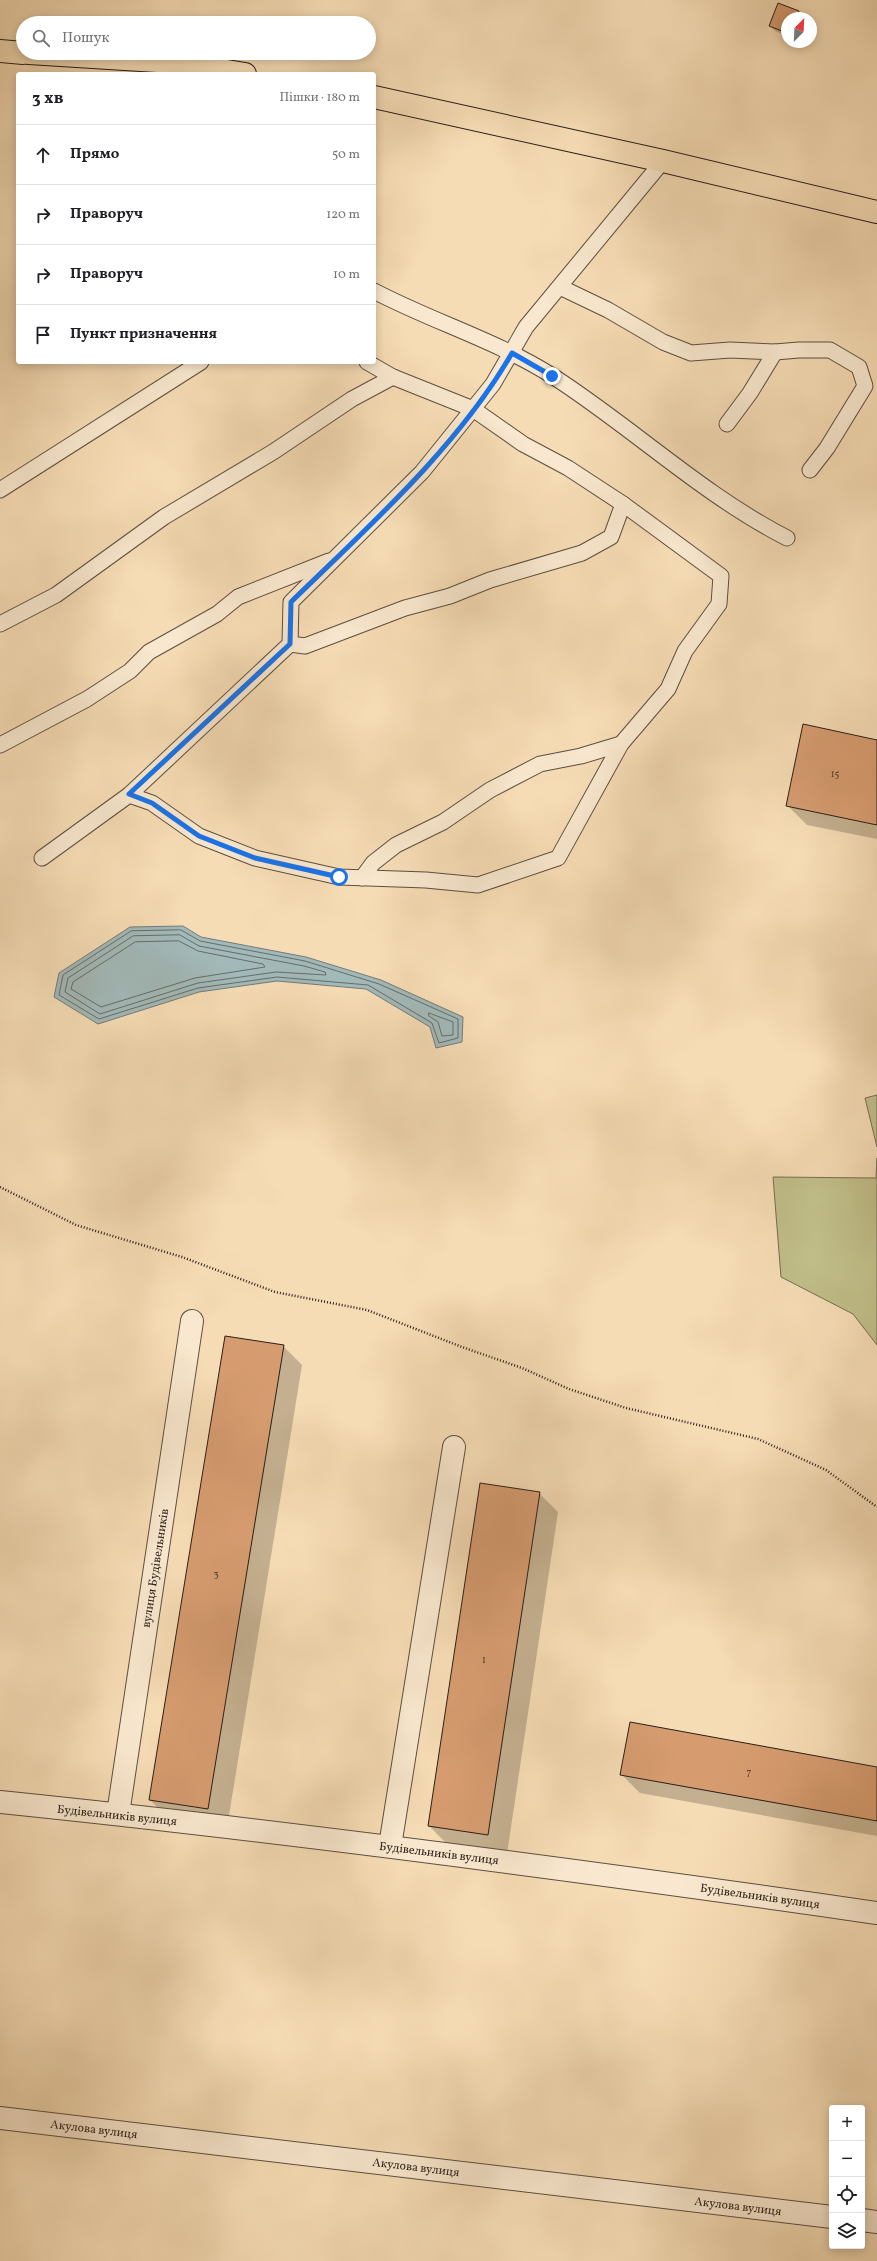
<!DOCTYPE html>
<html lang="uk">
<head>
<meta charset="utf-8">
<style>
	:root { --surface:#fff; --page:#f2f2f2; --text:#202124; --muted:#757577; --line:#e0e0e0 }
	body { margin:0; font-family:Vollkorn,serif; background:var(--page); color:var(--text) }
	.controls { position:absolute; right:12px; bottom:12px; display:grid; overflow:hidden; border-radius:4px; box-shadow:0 2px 10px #0003 }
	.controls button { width:36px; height:36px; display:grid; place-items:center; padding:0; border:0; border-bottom:1px solid var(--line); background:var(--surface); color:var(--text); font:20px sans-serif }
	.compass { position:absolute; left:781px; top:12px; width:36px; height:36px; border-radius:50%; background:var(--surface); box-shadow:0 2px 10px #0003; rotate:24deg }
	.stop { position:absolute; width:12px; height:12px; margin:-9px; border:3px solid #1a73e8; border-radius:50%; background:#fff }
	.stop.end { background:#1a73e8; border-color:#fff; box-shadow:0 1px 4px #0008 }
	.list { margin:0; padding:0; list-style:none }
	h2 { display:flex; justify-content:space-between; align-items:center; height:52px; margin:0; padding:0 16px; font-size:17px }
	h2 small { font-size:13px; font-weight:400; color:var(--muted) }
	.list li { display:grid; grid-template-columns:26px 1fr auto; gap:12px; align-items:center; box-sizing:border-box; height:60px; padding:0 16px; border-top:1px solid var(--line) }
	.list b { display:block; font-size:15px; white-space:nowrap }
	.list em { font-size:13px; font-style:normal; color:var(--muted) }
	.icon { flex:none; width:22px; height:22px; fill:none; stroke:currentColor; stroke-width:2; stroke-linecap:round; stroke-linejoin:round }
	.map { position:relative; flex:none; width:877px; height:2261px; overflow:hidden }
	.search { position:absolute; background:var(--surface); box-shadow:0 2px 10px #0003; left:16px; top:16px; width:360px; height:44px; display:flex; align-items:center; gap:10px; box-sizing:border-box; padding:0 14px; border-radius:22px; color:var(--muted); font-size:15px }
	.panel { position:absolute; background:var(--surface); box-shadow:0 2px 10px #0003; left:16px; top:72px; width:360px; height:292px; border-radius:4px }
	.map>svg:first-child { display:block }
	.green { fill:#c1bf8a; stroke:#756e51 }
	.water { fill:#a2b9b9; stroke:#727b79 }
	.shadow { fill:#0003 }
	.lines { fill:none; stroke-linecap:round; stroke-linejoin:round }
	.shore { stroke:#666c68; stroke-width:1 }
	.building { fill:#d69c70; stroke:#291e18 }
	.lane-casing { stroke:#5c4e3f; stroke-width:17 }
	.street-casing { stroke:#5c4e3f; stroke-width:24 }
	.primary-casing { stroke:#291e18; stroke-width:24 }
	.path { stroke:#291e18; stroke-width:2.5; stroke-dasharray:1 2; stroke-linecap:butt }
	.lane { stroke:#f9e8cf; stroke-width:15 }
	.street { stroke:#f9e8cf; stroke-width:22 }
	.primary { stroke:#f6dcb5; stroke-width:22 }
	.route { stroke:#1a73e8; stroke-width:5 }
	.labels { text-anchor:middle; stroke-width:4; stroke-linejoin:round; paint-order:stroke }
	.number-label { font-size:10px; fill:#543e2e }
	.street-label { font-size:12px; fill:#291e18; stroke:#f9e8cf }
</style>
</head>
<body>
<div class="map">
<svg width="877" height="2261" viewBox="0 0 877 2261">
	<rect width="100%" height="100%" fill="#f6dcb5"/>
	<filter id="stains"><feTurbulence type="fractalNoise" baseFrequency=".005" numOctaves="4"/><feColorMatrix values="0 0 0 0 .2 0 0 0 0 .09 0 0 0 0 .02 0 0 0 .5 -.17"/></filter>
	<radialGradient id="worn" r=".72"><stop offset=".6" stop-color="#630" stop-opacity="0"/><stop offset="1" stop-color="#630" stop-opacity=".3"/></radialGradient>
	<g class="green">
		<path d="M877,1095V1147L865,1098Z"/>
		<path d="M877,1158V1345L853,1314L781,1277L773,1177L876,1178Z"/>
	</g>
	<path class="water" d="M183,926L201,937L306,957L381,980L463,1017L462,1042L436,1048L430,1027L366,989L277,981L199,992L98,1024L54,997L59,973L130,927Z"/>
	<g class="shadow">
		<path d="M779,4L799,12L804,17L787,18V36L775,31L770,26Z"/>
		<path d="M877,741V839L807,825L788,806Z"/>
		<path d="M283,1346L302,1365L227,1828L169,1819L150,1800Z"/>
		<path d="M539,1493L558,1512L507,1854L448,1845L429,1826Z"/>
		<path d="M877,1768V1836L640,1793L621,1774Z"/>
	</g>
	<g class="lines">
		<g class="shore">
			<path d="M181,930L200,941L305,961L379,984L458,1019V1038L439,1043L432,1023L368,985L277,977L198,988L99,1019L59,995L63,975L131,931Z"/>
			<path d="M180,935L199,946L304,966L325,972L326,975L276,972L198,983L100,1014L65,992L68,978L133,936Z"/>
			<path d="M179,941L198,951L263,964L265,967L195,978L101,1007L71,989L73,982L135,942Z"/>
			<path d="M429,1013L453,1022V1035L442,1036L438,1022L429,1016Z"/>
		</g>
	</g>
	<g class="building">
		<path d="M778,3L799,11L797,18H787V33L769,26Z"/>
		<path d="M803,724L877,740V825L786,806Z"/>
		<path d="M225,1336L284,1345L208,1809L149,1800Z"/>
		<path d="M480,1483L540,1492L488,1835L428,1826Z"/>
		<path d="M630,1722L877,1767V1821L620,1775Z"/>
	</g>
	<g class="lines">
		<g class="lane-casing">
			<g id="lane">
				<path d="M560,287L608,310L663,342L691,353L730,350L775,352L750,393L727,424"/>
				<path d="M374,291C433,322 498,341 554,377C633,428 703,495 787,538"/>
				<path d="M775,352L799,350H830L859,367L865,386L827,448L810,470"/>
				<path d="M0,490L201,362"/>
				<path d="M0,624L56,595L164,517L273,452L352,399L393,377"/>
				<path d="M290,644L305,646L405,608L450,596L490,580L582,553L611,537L623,504L568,468L523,444L473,409L393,377L367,362"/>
				<path d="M0,745L87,699L130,671L149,652L217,614L238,597L329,561"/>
				<path d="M129,795L152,803L199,836L255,858L339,877L426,880L478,885L558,858L621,744L668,689L685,651L719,604L721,576L623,504"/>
				<path d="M42,858L129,795L290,644L291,602L422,472L493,384L526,327L663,161"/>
				<path d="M362,878L373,863L396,845L443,822L490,790L540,764L581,756L621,744"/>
			</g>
		</g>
		<g class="street-casing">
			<g id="street">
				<path d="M0,1802C293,1832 585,1871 877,1913"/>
				<path d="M118,1814L192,1321"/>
				<path d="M390,1846L454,1447"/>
				<path d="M0,2118L832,2217"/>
				<path d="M862,2220L877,2222"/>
			</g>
		</g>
		<g class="primary-casing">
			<g id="primary">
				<path d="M0,51L23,53"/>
				<path d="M29,53L173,62L245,74"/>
				<path d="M374,97L663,161L877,212"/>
			</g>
		</g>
		<path class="path" d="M0,1187L76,1225L182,1257L275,1292L367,1310L462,1347L522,1368L569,1389L626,1408L758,1439L826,1470L877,1507"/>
		<use href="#lane" class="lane"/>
		<use href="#street" class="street"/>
		<use href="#primary" class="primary"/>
	</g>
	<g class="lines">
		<path class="route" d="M339,877L255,858L199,836L152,803L129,794L290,644L291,602C368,527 458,447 512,353L552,376"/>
	</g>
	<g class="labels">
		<g class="number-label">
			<text x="835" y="777">15</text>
			<text x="216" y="1577">3</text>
			<text x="484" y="1663">1</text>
			<text x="749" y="1775">7</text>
		</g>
		<g class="street-label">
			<text transform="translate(155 1568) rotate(-81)" y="4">вулиця Будівельників</text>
			<text transform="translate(117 1815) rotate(6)" y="4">Будівельників вулиця</text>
			<text transform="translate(439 1853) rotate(7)" y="4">Будівельників вулиця</text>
			<text transform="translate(760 1896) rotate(8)" y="4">Будівельників вулиця</text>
			<text transform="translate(94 2129) rotate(7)" y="4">Акулова вулиця</text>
			<text transform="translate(416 2167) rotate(7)" y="4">Акулова вулиця</text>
			<text transform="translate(738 2206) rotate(7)" y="4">Акулова вулиця</text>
		</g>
	</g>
	<rect width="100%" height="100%" filter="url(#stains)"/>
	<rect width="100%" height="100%" fill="url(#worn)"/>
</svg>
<div class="controls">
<button>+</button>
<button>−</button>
<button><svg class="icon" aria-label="locate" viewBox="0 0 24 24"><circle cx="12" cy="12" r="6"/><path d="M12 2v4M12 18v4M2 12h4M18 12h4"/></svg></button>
<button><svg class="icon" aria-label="layers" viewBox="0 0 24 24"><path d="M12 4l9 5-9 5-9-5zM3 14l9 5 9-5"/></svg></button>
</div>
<svg class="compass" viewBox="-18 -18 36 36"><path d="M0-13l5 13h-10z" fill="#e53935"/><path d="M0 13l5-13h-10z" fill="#757577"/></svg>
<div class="stop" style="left:339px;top:877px"></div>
<div class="stop end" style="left:552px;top:376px"></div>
<div class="search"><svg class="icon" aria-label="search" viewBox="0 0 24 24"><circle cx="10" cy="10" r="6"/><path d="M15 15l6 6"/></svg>Пошук</div>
<section class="panel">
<h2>3 хв<small>Пішки · 180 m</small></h2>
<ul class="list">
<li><svg class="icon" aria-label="ahead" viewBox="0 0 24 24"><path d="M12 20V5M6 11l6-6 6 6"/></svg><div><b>Прямо</b></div><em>50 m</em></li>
<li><svg class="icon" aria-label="right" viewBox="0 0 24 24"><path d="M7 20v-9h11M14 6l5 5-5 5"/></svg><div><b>Праворуч</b></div><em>120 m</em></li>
<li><svg class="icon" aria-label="right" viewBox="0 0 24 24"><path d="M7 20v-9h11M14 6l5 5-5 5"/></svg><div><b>Праворуч</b></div><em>10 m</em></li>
<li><svg class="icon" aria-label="arrive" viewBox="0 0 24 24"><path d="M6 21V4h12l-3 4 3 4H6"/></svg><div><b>Пункт призначення</b></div></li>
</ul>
</section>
</div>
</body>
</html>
